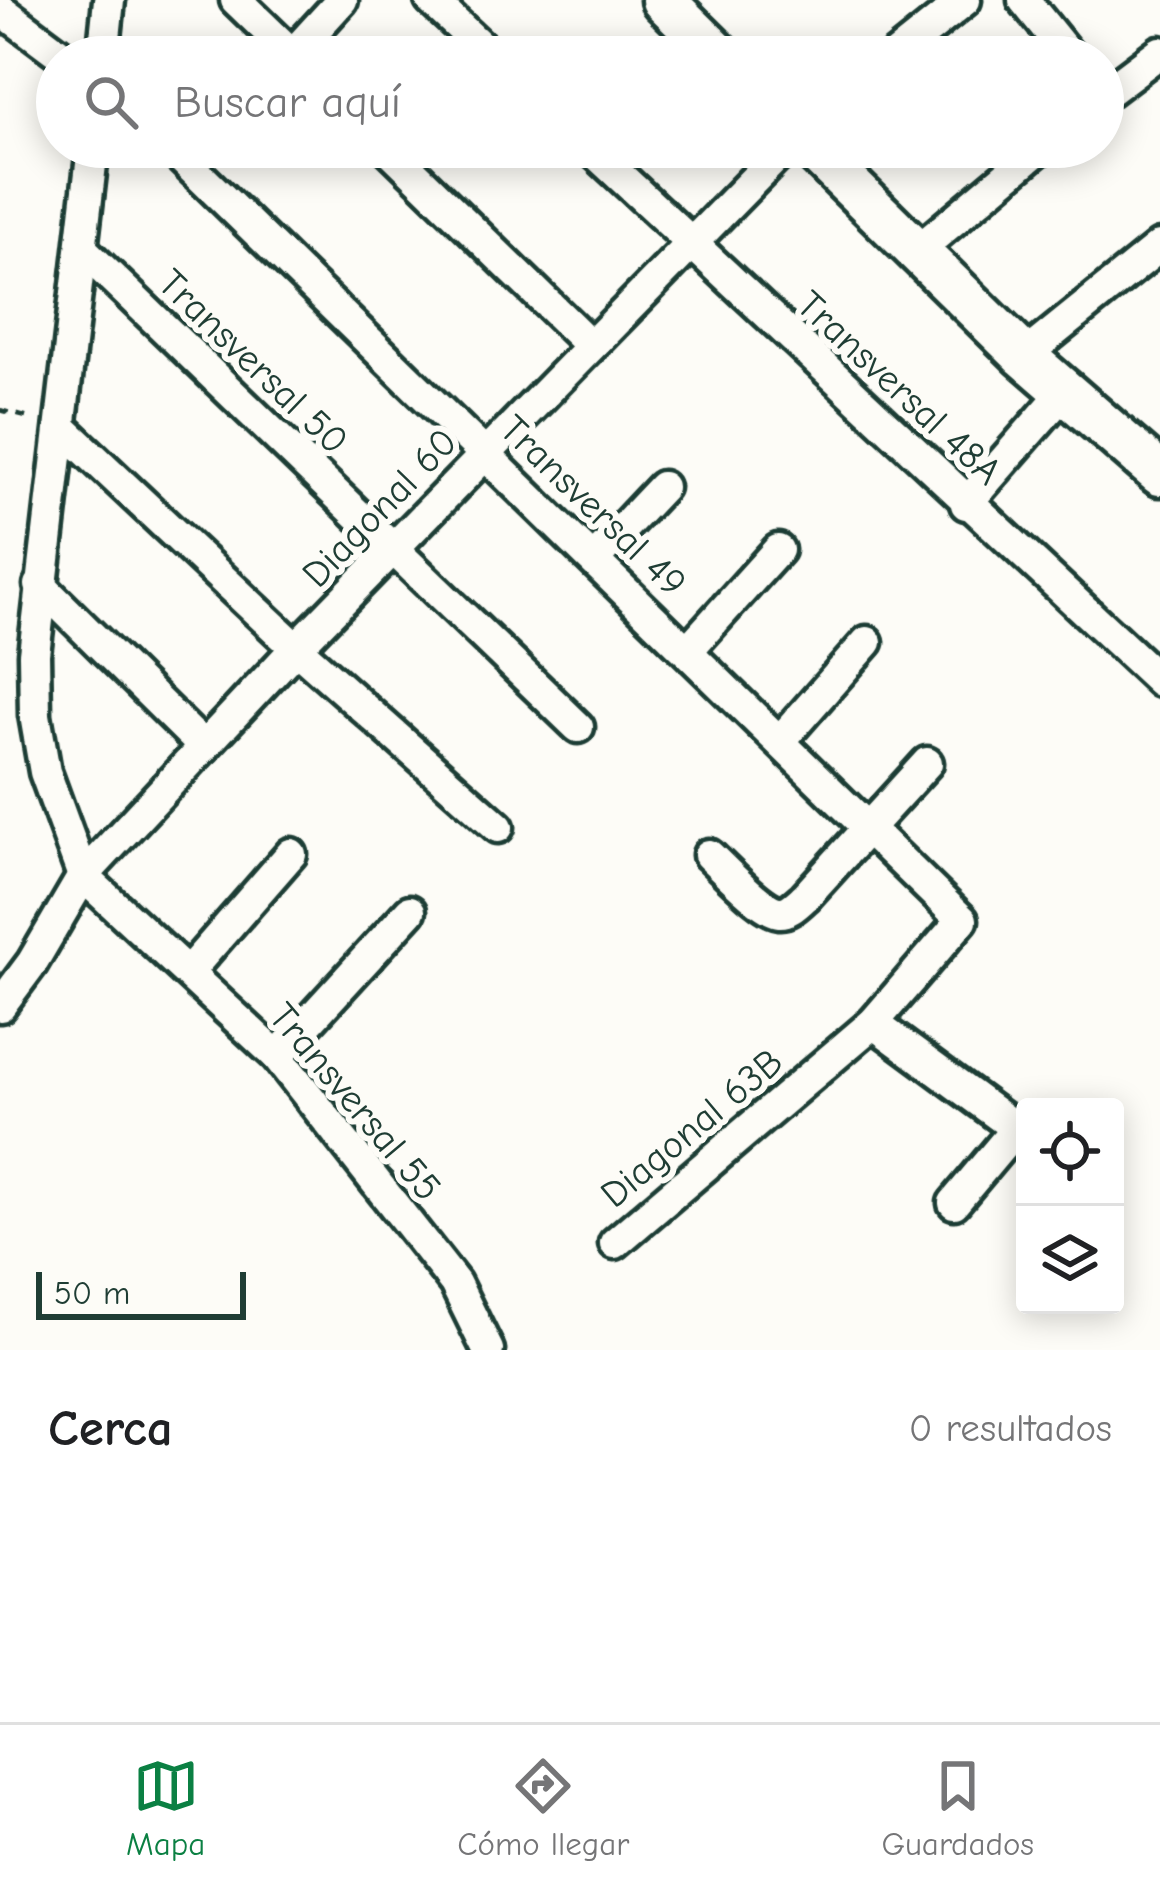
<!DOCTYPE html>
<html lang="es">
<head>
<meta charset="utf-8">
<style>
	:root { --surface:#fff; --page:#f6f6f6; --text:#202124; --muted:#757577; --line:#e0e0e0; --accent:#0b8043 }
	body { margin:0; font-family:"Comic Neue",sans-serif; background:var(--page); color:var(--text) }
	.controls { position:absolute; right:36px; bottom:36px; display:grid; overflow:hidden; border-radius:12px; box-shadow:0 6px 30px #0003 }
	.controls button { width:108px; height:108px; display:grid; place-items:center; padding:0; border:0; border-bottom:3px solid var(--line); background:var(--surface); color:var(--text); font:60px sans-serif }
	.scale { position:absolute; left:36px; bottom:30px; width:210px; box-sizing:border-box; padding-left:12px; border:6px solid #1f3d34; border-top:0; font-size:33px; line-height:42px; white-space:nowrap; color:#1f3d34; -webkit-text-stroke:9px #fdfcf7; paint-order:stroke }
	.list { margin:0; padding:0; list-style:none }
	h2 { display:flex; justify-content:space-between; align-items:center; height:156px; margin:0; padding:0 48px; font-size:51px }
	h2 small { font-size:39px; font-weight:400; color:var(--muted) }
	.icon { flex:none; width:66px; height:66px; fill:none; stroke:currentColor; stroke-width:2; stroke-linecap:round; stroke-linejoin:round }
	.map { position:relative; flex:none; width:1160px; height:1350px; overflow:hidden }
	.search { position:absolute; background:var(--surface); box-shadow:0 6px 30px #0003; left:36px; right:36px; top:36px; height:132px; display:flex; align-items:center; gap:30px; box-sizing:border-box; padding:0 42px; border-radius:66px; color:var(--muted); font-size:45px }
	.sheet { height:372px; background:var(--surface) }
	nav { display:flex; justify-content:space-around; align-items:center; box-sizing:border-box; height:168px; border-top:3px solid var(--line); background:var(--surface); font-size:33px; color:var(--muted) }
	nav a { display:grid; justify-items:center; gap:6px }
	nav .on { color:var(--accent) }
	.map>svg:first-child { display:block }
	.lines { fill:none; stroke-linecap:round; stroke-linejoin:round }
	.street-casing { stroke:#1f3d34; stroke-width:39 }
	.secondary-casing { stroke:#1f3d34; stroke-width:51 }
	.path { stroke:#1f3d34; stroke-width:4.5; stroke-dasharray:9 9; stroke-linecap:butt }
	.street { stroke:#fdfcf7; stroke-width:30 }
	.secondary { stroke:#fdfcf7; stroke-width:42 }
	.labels { text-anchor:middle; stroke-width:12; stroke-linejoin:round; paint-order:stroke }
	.street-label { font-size:39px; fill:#1f3d34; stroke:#fdfcf7 }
</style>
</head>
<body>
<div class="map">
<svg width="1160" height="1350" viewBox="0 0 1160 1350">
	<rect width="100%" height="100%" fill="#fdfcf7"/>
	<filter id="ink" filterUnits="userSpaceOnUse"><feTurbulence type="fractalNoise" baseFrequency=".00833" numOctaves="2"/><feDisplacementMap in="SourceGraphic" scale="24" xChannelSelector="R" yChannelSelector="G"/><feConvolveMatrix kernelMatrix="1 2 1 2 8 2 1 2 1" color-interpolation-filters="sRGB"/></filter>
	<g filter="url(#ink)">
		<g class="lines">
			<g class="street-casing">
				<g id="street">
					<path d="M236,0L295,57"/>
					<path d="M431,0L492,57"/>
					<path d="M1024,0L1070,57"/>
					<path d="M0,9L64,57"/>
					<path d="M103,57L109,0"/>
					<path d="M290,57L342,0"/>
					<path d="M894,57L965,0"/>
					<path d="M1103,95L1160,52"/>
					<path d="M93,147L34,654L35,715L45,772L83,876L277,1056L455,1283L488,1350"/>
					<path d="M170,147L962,920L873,1023L615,1243"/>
					<path d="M387,147L591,346"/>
					<path d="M589,147L1160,681"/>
					<path d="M83,250L578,727"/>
					<path d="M917,251L1041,147"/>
					<path d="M1024,356L1160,246"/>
					<path d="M61,427L296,648L498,827"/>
					<path d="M966,504L1064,392"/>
					<path d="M594,559L662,487"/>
					<path d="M40,585L204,747"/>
					<path d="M687,651L778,550"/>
					<path d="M780,741L867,642"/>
					<path d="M709,855C722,867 763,911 779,912C789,913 798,903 805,897L927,763"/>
					<path d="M188,972L291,854"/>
					<path d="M0,1006L32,963L83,876L296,648L786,147"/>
					<path d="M873,1023L1025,1135"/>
					<path d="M277,1056L410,911"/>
					<path d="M954,1203L1016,1129"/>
				</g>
			</g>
			<g class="secondary-casing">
				<g id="secondary">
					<path d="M663,0L721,57"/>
					<path d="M811,147L1024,356L1160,474"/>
				</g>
			</g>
			<path class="path" d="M0,410L33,419"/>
			<use href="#street" class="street"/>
			<use href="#secondary" class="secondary"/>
		</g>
	</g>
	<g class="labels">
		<g class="street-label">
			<text transform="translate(254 361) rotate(44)" y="14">Transversal 50</text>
			<text transform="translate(900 387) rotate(43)" y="14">Transversal 48A</text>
			<text transform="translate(594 505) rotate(44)" y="14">Transversal 49</text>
			<text transform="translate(379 507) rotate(-46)" y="14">Diagonal 60</text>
			<text transform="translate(356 1101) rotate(50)" y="14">Transversal 55</text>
			<text transform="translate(691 1127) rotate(-40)" y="14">Diagonal 63B</text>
		</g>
	</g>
</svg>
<div class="controls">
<button><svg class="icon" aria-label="locate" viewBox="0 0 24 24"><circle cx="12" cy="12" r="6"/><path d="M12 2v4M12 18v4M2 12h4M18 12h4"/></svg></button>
<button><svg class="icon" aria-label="layers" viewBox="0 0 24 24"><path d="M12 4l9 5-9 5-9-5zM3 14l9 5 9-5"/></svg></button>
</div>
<div class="scale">50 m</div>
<div class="search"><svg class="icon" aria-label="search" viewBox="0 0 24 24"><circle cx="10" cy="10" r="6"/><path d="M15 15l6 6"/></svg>Buscar aquí</div>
</div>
<section class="sheet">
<h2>Cerca<small>0 resultados</small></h2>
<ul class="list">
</ul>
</section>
<nav>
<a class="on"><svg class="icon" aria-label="map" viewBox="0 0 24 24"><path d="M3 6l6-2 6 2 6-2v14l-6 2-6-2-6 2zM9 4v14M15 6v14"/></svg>Mapa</a>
<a><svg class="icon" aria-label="directions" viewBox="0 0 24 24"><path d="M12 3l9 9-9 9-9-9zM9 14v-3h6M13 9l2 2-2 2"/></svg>Cómo llegar</a>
<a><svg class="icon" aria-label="saved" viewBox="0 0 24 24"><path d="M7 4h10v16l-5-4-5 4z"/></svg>Guardados</a>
</nav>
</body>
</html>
